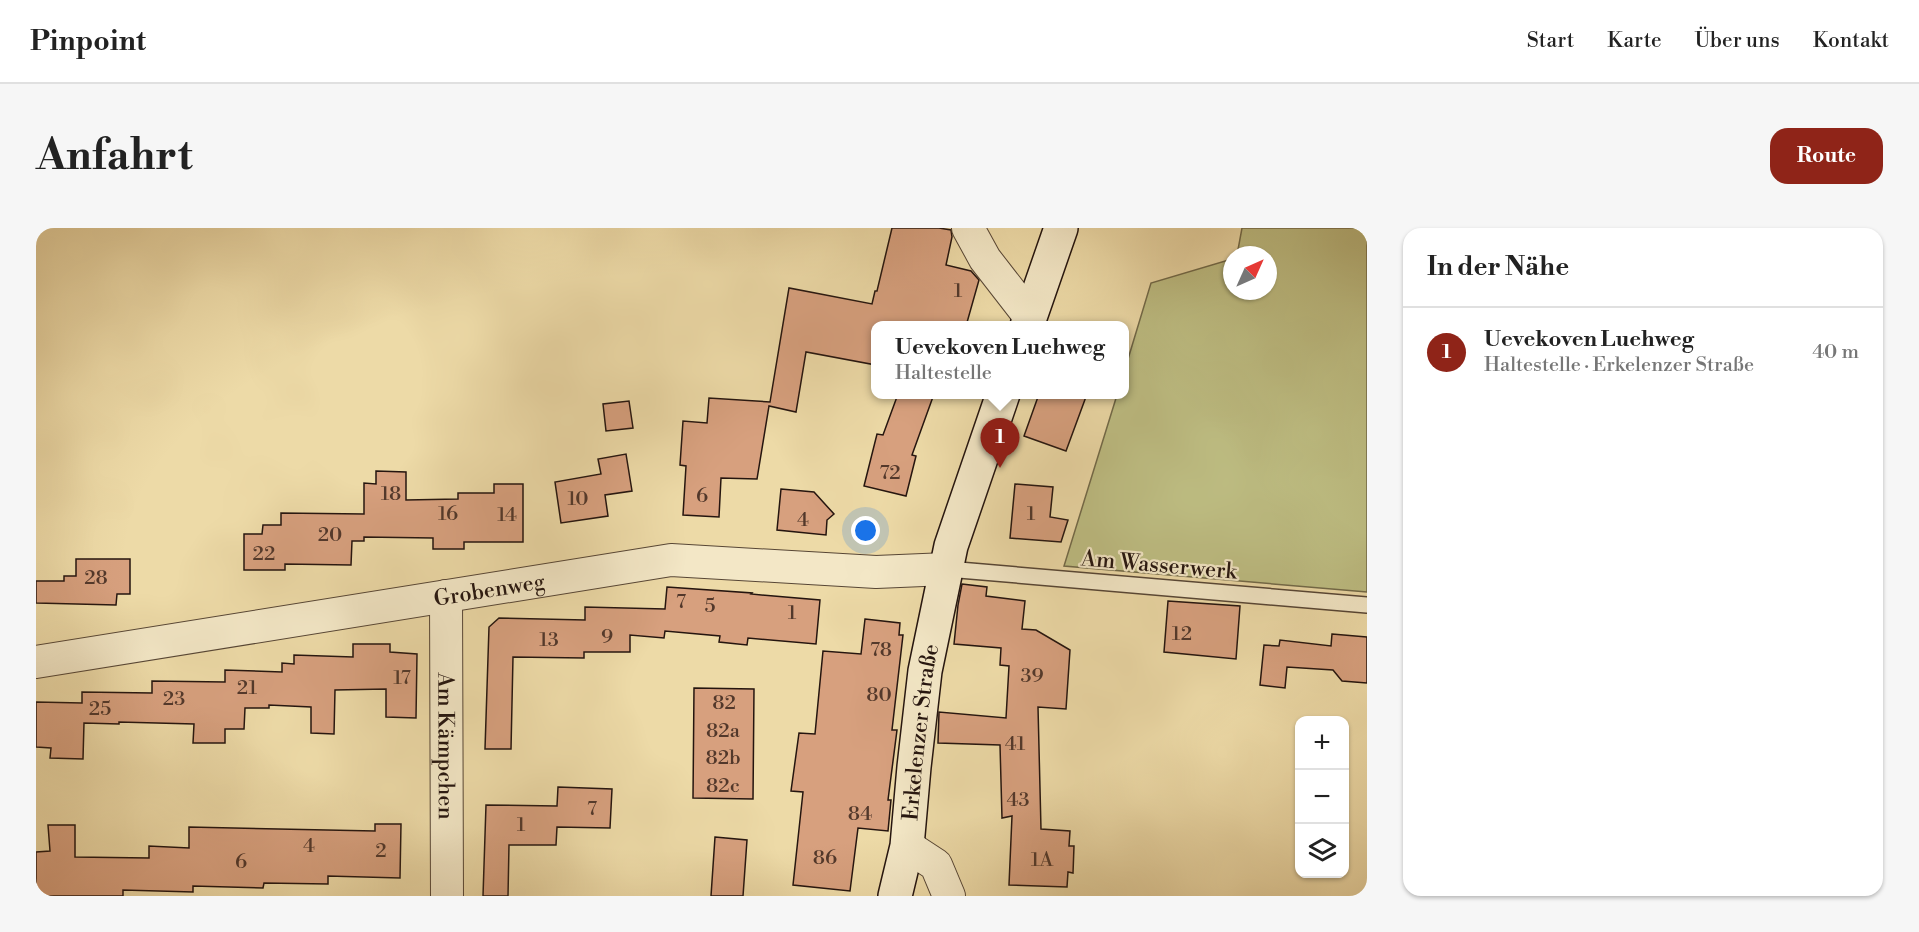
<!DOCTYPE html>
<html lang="de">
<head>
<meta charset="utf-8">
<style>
	:root { --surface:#fff; --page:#f6f6f6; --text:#222; --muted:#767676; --line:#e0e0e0; --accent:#8f2418 }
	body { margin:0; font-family:"Libre Bodoni",serif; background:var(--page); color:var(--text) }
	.controls { position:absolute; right:18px; bottom:18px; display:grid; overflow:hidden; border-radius:12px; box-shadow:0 2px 4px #0004 }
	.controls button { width:54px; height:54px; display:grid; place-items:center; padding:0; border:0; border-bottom:2px solid var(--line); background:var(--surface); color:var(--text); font:30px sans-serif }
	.compass { position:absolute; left:1187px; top:18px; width:54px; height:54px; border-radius:50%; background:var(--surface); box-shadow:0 2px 4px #0004; rotate:45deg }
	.you { position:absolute; left:830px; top:303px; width:21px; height:21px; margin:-15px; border:4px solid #fff; border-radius:50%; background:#1a73e8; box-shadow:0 0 0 9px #1a73e833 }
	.badge { display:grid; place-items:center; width:39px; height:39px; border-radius:50%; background:var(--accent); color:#fff; font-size:20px; font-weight:700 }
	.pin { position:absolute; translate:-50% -50px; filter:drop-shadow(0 2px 3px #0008) }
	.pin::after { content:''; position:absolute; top:32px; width:21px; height:18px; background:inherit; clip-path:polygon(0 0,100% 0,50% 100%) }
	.popup { position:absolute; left:835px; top:93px; width:258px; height:78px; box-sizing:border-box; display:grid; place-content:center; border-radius:12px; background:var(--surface); filter:drop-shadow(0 2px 4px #0005); font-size:20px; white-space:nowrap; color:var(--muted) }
	.popup b { font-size:22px; color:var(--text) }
	.popup::after { content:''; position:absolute; left:50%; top:100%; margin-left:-12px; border:12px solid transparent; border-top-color:var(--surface) }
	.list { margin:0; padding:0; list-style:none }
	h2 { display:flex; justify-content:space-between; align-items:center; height:78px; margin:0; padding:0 24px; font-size:26px }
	h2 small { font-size:20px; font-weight:400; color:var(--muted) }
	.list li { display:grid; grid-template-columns:39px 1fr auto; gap:18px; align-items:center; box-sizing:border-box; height:90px; padding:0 24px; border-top:2px solid var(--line) }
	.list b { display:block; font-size:22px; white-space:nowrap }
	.list p { margin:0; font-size:20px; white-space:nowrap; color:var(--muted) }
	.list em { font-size:20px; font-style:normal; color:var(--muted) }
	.icon { flex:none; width:33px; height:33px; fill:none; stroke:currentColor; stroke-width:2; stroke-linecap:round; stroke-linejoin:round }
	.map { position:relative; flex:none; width:1331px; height:668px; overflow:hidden; border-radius:18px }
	header { display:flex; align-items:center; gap:36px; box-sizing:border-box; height:84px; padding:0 30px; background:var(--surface); border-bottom:2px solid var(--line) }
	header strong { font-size:28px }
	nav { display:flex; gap:33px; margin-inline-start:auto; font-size:21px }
	.intro { display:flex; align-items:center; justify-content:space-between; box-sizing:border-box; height:144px; padding:0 36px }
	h1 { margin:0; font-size:42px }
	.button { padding:15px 27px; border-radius:18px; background:var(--accent); color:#fff; font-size:21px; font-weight:700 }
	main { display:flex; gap:36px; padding:0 36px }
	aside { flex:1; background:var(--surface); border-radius:18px; box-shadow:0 2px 4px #0004 }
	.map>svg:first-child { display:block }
	.green { fill:#bebe83; stroke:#726a49; stroke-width:1.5 }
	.building { fill:#d7a07e; stroke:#25150f; stroke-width:1.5 }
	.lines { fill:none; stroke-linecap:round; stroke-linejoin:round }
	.service-casing { stroke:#574635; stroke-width:18 }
	.minor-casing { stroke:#574635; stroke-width:34 }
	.secondary-casing { stroke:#25150f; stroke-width:36 }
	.service { stroke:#f3e7c6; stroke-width:15 }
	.minor { stroke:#f3e7c6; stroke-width:32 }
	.secondary { stroke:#f3e7c6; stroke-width:33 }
	.labels { text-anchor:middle; stroke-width:4.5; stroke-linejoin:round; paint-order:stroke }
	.number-label { font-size:20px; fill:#52382b }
	.street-label { font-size:22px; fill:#25150f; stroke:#f3e7c6 }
</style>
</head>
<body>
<header>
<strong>Pinpoint</strong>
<nav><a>Start</a><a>Karte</a><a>Über uns</a><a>Kontakt</a></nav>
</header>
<div class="intro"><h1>Anfahrt</h1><a class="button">Route</a></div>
<main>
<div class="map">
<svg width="1331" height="668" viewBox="0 0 1331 668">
	<rect width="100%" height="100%" fill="#eddaa7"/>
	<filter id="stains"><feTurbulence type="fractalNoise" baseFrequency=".00333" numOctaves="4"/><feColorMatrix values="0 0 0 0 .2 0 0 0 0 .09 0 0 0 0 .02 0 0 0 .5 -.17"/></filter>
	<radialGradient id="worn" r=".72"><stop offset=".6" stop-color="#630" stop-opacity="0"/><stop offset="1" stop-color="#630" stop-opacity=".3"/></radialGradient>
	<path class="green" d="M1206,0H1331V364L1028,338L1081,167L1088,166L1089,141L1115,55L1196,31V63H1232V27H1201Z"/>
	<g class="building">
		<path d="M856,0H903L915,2L916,9L910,37L935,43L943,52L930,98H840V137L770,124L760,184L733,178L721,251L685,250L683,289L647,287L650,238L644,237L647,193L671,195L673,170L734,174L753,60L836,76L839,63H841Z"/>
		<path d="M862,166H898L876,227L880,228L870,268L828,258L841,206L847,207Z"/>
		<path d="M1003,166H1051L1030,223L988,208Z"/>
		<path d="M593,173L597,200L570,203L567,176Z"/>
		<path d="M590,226L596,263L569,267L572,288L525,295L519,254L565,246L562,231Z"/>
		<path d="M340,243L370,244V272L422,271V265H458V256H487V314H428V321H397V310L328,309V313H316L315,337L249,336V342H208V306H226L227,297H245V285L328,286V255L340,256Z"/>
		<path d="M979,256L1017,259L1014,289L1032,292L1025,314L974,310Z"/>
		<path d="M745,261L778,264L798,286L791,292L790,307L741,302Z"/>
		<path d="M40,331H94V366H81L80,377L0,375V353H28V348H40Z"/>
		<path d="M926,356L951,359L950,368L989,373L986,401L1000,402L1034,422L1030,481L1002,479L1005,601L1034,603L1033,618H1038L1037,645L1032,644L1031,659L973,657L976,588L966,590L964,517L902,515L903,484L970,490L973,438L964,437L965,420L918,416L922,377Z"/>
		<path d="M631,359L716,365L715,366L784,372L780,416L712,410L711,417L683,414L684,408L629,403L628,410L594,407V424H548V430L477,429L475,521H449L453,399L463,390L549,392V379L629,381Z"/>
		<path d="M1132,373L1204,378L1200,431L1128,424Z"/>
		<path d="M829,391L864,395L863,407H867L856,502H861L852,572H855L852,603L822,600L814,663L757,657L767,564L755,563L763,505L779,506L787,423L825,426Z"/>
		<path d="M1296,406L1331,409V455L1306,453L1297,442L1251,439L1249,460L1224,457L1228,417L1243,418L1244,412L1295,418Z"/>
		<path d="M317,416H354V424L381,426L380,490L350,489V461L299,462L298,506L275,505V479L233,477V480H209L208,501H189V515H157L158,496L83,494V496L48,495L47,531L14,530L15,520L0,519V474L46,475V464L116,465V453L189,454V442L246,444V435L258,436V427L317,429Z"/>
		<path d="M658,460L718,461L717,571L657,570Z"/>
		<path d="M522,559L576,561L574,600L521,599L520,617H473L472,668H447L450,577L521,578Z"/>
		<path d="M339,596H365L364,650L292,648V656L228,655L227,660L157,658V664L87,662V668H0V624L14,623L12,597H39V629L113,630V618L153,620V599L339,603Z"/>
		<path d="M679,609L711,612L707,668H675Z"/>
	</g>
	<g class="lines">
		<g class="service-casing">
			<path id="service" d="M911,341L1331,377"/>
		</g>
		<g class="minor-casing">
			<g id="minor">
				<path d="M932,0L949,31L994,89"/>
				<path id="s1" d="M410,368L411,668"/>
				<path id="s2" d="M0,434L635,332L840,344L911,341"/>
				<path d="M871,618L900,637L913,668"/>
			</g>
		</g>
		<g class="secondary-casing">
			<g id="secondary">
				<path d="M991,98L1025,0"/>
				<path id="s3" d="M859,668L871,618L878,539L889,443L915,318L967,166"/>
			</g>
		</g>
		<use href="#service" class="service"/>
		<use href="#minor" class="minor"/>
		<use href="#secondary" class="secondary"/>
	</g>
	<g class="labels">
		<g class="number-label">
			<text x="922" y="69">1</text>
			<text x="854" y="251">72</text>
			<text x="355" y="272">18</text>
			<text x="666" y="274">6</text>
			<text x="542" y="277">10</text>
			<text x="412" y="292">16</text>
			<text x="995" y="292">1</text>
			<text x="471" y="293">14</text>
			<text x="767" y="298">4</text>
			<text x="294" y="313">20</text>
			<text x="228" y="332">22</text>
			<text x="60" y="356">28</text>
			<text x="645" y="380">7</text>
			<text x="674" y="384">5</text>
			<text x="756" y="391">1</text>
			<text x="1146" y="412">12</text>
			<text x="571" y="415">9</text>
			<text x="513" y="418">13</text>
			<text x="845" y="428">78</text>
			<text x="996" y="454">39</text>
			<text x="366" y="456">17</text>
			<text x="211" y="466">21</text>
			<text x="843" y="473">80</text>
			<text x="138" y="477">23</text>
			<text x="688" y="481">82</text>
			<text x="64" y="487">25</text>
			<text x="687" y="509">82a</text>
			<text x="979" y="522">41</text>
			<text x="687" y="536">82b</text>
			<text x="687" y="564">82c</text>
			<text x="982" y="578">43</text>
			<text x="556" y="587">7</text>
			<text x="824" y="592">84</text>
			<text x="485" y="603">1</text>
			<text x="273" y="624">4</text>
			<text x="345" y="629">2</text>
			<text x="789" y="636">86</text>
			<text x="1006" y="638">1A</text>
			<text x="205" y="640">6</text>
		</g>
		<g class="street-label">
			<text transform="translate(1123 336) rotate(5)" y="8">Am Wasserwerk</text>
			<text dy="8" stroke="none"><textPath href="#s2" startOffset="459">Grobenweg</textPath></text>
			<text dy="8" stroke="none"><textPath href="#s3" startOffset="166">Erkelenzer Straße</textPath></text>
			<text dy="8" stroke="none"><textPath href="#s1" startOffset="150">Am Kämpchen</textPath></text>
		</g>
	</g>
	<rect width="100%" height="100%" filter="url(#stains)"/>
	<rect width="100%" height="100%" fill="url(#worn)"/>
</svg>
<div class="controls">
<button>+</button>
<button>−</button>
<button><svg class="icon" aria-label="layers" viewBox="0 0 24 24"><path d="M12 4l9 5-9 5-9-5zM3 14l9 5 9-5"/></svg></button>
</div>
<svg class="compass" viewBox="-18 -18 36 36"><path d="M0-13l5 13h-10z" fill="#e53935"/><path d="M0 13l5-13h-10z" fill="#767676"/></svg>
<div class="you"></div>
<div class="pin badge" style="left:964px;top:240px">1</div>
<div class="popup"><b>Uevekoven Luehweg</b>Haltestelle</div>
</div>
<aside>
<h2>In der Nähe<small></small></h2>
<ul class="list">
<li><span class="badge">1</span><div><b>Uevekoven Luehweg</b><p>Haltestelle · Erkelenzer Straße</p></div><em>40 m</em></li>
</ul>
</aside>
</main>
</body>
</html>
